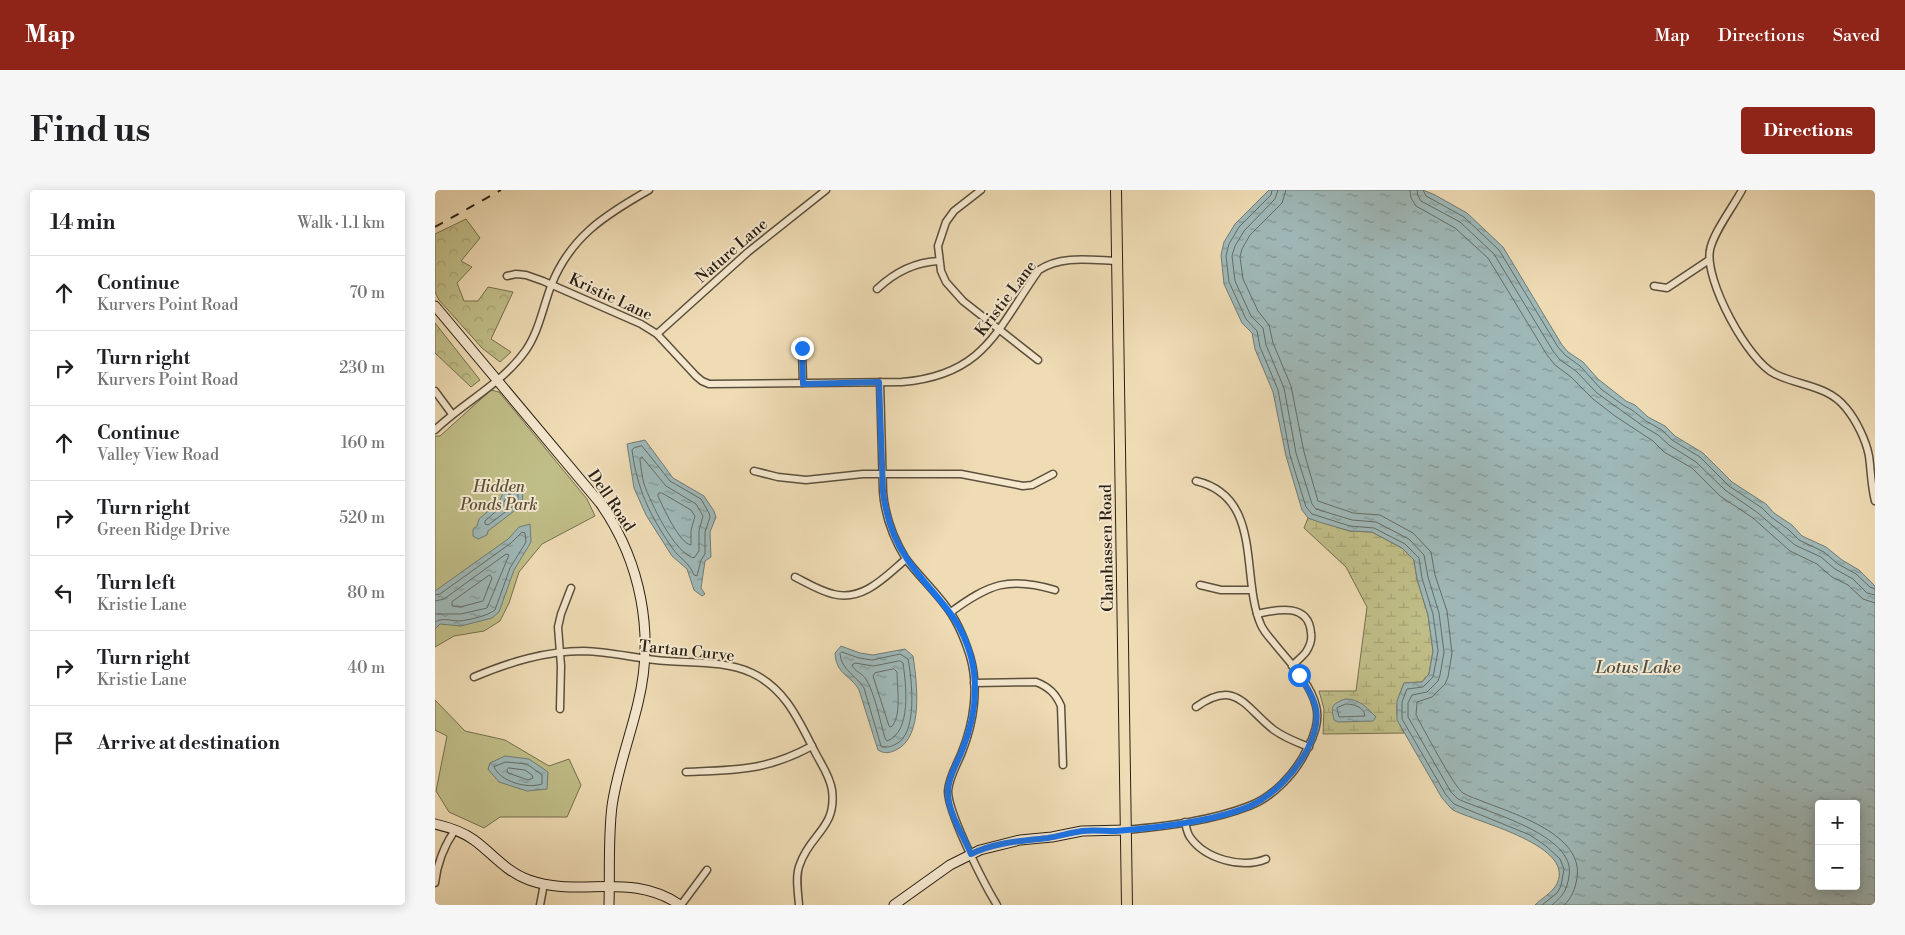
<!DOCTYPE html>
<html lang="en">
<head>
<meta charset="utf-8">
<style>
	:root { --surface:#fff; --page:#f6f6f6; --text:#202124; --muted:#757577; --line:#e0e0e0; --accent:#8f2418 }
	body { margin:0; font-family:"Libre Bodoni",serif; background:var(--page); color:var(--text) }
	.controls { position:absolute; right:15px; bottom:15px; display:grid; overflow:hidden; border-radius:5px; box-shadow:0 2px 12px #0003 }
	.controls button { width:45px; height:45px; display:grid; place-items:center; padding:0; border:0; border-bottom:1px solid var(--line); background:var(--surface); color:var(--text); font:25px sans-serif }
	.stop { position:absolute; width:15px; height:15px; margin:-11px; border:4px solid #1a73e8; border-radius:50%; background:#fff }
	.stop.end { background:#1a73e8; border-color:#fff; box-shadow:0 1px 5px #0008 }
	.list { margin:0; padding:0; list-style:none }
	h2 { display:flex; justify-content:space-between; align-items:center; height:65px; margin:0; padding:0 20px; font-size:21px }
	h2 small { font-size:16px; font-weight:400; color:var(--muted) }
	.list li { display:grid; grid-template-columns:32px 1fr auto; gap:15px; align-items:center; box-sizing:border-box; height:75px; padding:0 20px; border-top:1px solid var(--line) }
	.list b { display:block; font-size:19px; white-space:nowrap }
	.list p { margin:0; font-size:16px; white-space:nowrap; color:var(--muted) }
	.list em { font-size:16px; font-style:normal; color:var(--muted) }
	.icon { flex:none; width:28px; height:28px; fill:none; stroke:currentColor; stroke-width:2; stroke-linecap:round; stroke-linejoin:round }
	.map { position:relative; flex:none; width:1440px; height:715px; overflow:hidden; border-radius:5px }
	header { display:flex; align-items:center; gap:30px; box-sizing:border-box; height:70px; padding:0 25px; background:var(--accent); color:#fff }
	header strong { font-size:24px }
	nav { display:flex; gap:28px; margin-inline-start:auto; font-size:18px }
	.intro { display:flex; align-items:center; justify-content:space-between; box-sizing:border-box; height:120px; padding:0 30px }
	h1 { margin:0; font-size:35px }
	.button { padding:12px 22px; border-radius:5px; background:var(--accent); color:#fff; font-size:18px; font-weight:700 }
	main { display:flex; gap:30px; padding:0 30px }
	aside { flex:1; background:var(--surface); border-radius:5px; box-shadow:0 2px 12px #0003 }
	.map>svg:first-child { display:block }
	.forest { fill:url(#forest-crowns); stroke:#75704e }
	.wetland { fill:url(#wetland-marsh); stroke:#75704e }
	.green { fill:#c0be88; stroke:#75704e }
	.water { fill:url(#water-ripples); stroke:#707c77; fill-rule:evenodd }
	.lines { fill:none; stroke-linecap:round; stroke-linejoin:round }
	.shore { stroke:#646d66; stroke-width:1 }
	.street-casing { stroke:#5b503c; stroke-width:9 }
	.secondary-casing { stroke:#2a2114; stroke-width:11 }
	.primary-casing { stroke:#2a2114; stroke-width:12 }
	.street { stroke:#f5e8cf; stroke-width:6 }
	.secondary { stroke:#f5e8cf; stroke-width:9 }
	.primary { stroke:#efdcb5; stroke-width:10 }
	.rail { stroke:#2a2114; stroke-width:2; stroke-dasharray:9 9; stroke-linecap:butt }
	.route { stroke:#1a73e8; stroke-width:6 }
	.labels { text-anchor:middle; stroke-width:4; stroke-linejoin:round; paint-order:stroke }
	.street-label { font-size:16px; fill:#2a2114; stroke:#f5e8cf }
	.park-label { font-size:16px; font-style:italic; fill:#575037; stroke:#f5e8cf }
	.water-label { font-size:18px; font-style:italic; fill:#4d4f46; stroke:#f5e8cf }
</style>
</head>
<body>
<header>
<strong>Map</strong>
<nav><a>Map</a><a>Directions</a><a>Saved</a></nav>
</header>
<div class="intro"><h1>Find us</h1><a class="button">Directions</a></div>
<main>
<aside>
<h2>14 min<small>Walk · 1.1 km</small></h2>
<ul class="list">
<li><svg class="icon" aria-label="ahead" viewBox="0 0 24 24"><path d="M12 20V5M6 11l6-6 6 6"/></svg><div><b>Continue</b><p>Kurvers Point Road</p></div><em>70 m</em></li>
<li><svg class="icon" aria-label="right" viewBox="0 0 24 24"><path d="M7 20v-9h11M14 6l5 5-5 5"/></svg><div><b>Turn right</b><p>Kurvers Point Road</p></div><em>230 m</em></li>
<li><svg class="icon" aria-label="ahead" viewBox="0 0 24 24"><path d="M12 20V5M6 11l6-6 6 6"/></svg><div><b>Continue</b><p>Valley View Road</p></div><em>160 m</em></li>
<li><svg class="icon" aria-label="right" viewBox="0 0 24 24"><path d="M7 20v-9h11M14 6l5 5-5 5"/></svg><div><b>Turn right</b><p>Green Ridge Drive</p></div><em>520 m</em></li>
<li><svg class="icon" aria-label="left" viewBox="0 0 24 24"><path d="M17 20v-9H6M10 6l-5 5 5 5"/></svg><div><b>Turn left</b><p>Kristie Lane</p></div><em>80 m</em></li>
<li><svg class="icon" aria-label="right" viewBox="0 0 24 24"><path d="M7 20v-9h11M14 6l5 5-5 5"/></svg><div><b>Turn right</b><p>Kristie Lane</p></div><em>40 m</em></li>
<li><svg class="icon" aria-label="arrive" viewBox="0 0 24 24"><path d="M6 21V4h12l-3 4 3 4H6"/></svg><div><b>Arrive at destination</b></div></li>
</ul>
</aside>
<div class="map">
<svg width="1440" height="715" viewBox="0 0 1440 715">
	<defs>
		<pattern id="forest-crowns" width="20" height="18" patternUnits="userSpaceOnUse" patternTransform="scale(1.25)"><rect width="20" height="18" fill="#c0be88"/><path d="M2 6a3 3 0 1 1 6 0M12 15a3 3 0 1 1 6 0" fill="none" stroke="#a5a374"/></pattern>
		<pattern id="wetland-marsh" width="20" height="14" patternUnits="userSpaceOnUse" patternTransform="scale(1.25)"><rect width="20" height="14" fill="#c0be88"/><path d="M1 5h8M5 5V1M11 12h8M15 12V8" fill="none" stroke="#a5a374"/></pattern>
		<pattern id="water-ripples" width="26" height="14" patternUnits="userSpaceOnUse" patternTransform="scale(1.25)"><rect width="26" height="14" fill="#9fb9b9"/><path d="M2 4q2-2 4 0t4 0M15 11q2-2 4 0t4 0" fill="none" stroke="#829695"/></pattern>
	</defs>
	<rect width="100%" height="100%" fill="#efdcb5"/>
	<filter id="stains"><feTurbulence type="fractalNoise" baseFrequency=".004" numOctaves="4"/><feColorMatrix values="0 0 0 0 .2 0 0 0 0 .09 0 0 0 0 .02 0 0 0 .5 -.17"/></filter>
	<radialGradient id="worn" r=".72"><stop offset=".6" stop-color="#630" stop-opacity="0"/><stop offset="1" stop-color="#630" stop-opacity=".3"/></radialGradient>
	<g class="forest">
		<path d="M31,29L45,48L26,71L37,77L22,93L29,111H43L53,97L78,102L56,149L76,162L65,172L47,158L4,110L0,102V44Z"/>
		<path d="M0,133L45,190L36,197L0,163Z"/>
	</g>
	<path class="wetland" d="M873,328L915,341L937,342L967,358L979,370L982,389L993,425L998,461L994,484L987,492L969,493C961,513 958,523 969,543L888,544L889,519L884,501H921L932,417L911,377L869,338Z"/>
	<g class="green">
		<path d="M56,200L64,202L152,309L160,326L107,354L84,382L74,413L65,431L49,441L19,446L0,457V246H5Z"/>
		<path d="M0,510L30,541L70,550L114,576L134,569L146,595L132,627H65L49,638L14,622L1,601L12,546L0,540Z"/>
	</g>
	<g class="water">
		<path d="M834,0H988L1000,5L1032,23L1068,57L1127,155L1133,162L1148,172L1163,189L1191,211L1200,215L1213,227L1230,236L1240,246L1268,263L1297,292L1331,314L1339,323L1357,335L1367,346L1391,357L1407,370L1424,380L1440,396V715H1100C1106,709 1115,704 1120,697C1147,656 1040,632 1018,620C1014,617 1011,612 1007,608L962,530V511L969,493L987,492L994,484L998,461L993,425L982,389L979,370L967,358L937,342L915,341L884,332L873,328L867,320L851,266L838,202L820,159L817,143L807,133L789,94L786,65L789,52L800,34ZM1384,614H1421V696H1384Z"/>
		<path d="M210,250L238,288L269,306L279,321L281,327L275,342L276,367L270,371L266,398L270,404L267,406L259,400L252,379L237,366L211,325L199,298L192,254Z"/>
		<path d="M77,297L88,300L87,315L53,341L52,345L43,349L38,346V339L42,336L44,329L64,312L68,303Z"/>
		<path d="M95,334L96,352L79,380L64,422L57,428L26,436L5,434L0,439V401L73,349L84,337Z"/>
		<path d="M406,456L425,463L438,465L470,459L478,466C482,492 489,547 461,560C455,563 449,564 443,560L424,500C416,485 401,485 400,463Z"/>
		<path d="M910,509C925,509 931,517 941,527L938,531L903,532L899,530C896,515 896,515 910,509Z"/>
		<path d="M70,566L94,569L113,582L112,599L92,601L64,592L53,579L55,573Z"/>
	</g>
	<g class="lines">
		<g class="shore">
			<path d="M837,0L836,5L804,37L794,54L791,66L794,92L811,129L822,141L825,157L843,200L855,265L871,317L877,324L915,336L939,338L970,354L984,368L987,388L998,424L1003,461L998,487L988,497L972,499L967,512V529L1011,605L1019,614L1095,645L1111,656L1125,669L1129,679L1126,696L1122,703L1107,715"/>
			<path d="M843,0L840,9L809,41L800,56L797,66L800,91L816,126L828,138L831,155L849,198L861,263L877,314L881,319L917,330L941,332L974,349L989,365L993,387L1004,423L1009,462L1005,485L1003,491L992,502L977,505L973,513V527L1016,602L1023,609C1051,622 1142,645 1134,686C1132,700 1128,706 1117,715"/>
			<path d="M851,0L847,13L815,45L807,59L805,67L808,89L823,121L834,135L838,153L856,196L869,262L883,311L918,323L945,325L978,343L996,362L1000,385L1012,421L1017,463L1013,487L1010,494L997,507L982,512L981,525C988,538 1019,597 1028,603C1034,607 1043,609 1049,612C1080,624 1149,645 1142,688C1140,699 1137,708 1129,715"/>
			<path d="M975,0L976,8L981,16L1020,38L1053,68L1112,165L1120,175L1136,187L1158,209L1180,226L1218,251L1229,262L1257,278L1285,306L1318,328L1355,361L1382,374L1397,387L1413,395L1428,409L1440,413"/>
			<path d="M982,0L983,6L986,11L1025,32L1059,64L1118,161L1125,170L1141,181L1162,203L1208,236L1223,245L1234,255L1261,272L1290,300L1323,323L1360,355L1386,367L1400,379L1418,389L1432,403L1440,405"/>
			<path d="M988,0L991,6L1029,27L1064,60L1123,157L1130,165L1145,176L1166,199L1188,215L1197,220L1211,231L1227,240L1237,250L1265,267L1294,296L1327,318L1336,327L1354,340L1364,350L1389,362L1403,374L1421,384L1435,397L1440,399"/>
			<path d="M207,256L235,291L266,309L274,323L275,327L270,342V364L266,370L262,386L259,385C254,372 245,369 238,359C215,326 202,299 197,260L199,258Z"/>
			<path d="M207,267L231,296L261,314L268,326L264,341V361L259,368C239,363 216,313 209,294C207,286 206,278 205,270Z"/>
			<path d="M78,303L83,304V310L81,314L53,335L50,334V331L67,316L72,306Z"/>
			<path d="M224,303H227L256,320L260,326L256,340V355C244,353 228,317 223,306Z"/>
			<path d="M55,385L57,388L48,411L25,417L17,416V412Z"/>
			<path d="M0,405L5,404L76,353L87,342L90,343L91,352L75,378L60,420C52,426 35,430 24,431C16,431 7,427 0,432"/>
			<path d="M0,411L9,409L71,364L74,365L52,418L26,424H0"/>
			<path d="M407,462L424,468L437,470L465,464L473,469C477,489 483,544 461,554C455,557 452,558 446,556L429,498C422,486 406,480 405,464Z"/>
			<path d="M465,471L468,473C471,494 477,542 452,551L450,548C445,531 440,504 431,489C427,483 420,482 417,475L420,473L438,476Z"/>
			<path d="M459,479L462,482C462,496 467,528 456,537L454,536L438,486L440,483Z"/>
			<path d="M911,514C919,514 929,517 930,526L904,527L902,518Z"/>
			<path d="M71,572L92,574L107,585V594C92,599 66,592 59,577Z"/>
			<path d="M74,578L90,580L97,585L98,588L93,590L73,583L72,580Z"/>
		</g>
		<g class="street-casing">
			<g id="street">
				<path d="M546,0L519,21L511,32L503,56L506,81L511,92L528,111L603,170"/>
				<path d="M1307,0C1298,17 1278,43 1275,60C1269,90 1313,171 1340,184C1364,196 1393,195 1411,218C1421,230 1431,250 1434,266C1436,280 1436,296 1440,311"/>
				<path d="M72,86L81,84L91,85L108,91L206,134L222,144L261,186L267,191L274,194L467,192C550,185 562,139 604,80C626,65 656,70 682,71"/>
				<path d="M1219,96L1232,98L1274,70"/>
				<path d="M442,99C460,82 479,72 504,71"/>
				<path d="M222,144L313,62L391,0"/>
				<path d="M367,158L368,193"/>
				<path d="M445,192L448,302C450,326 458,348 471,369C483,385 498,399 510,415C522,430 529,447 535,466C544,497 539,532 527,562C522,575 514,587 513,601C513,623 549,694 562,715"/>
				<path d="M0,201L17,224"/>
				<path d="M0,240C29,212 68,193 91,160C104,141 108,117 116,96C135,47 170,25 214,0"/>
				<path d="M319,281L343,287L371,290L428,284H526L588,296L597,295L618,284"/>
				<path d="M360,387C372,393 385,401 398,404C428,412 451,386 471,369"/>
				<path d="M765,395L786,400H817"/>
				<path d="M516,422C554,394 574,386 620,400"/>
				<path d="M822,424C843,419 874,413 876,443C877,449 875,456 871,462C867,467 862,471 857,476"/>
				<path d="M39,487C75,472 110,461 149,461C177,462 204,469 232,471C260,473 291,471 317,483C351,499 364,531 380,562C386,574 395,586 397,600C402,638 375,644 365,674C360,685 363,702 364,715"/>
				<path d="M539,493L601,492C614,497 621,504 626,516L628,575"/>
				<path d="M761,517C802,488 810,518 839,540C850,548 861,552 874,557"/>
				<path d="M125,519L126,476L123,437L126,424L136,398"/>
				<path d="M251,582C301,580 331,581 377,556"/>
				<path d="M750,632C751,636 752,643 755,647C770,669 807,679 831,669"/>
				<path d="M691,640C731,636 776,631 814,616C838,607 861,583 872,559C879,547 885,530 881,516C875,492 854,472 839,453C835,448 829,442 826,435C805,387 829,307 761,291"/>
				<path d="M0,693C2,675 9,656 20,640"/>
				<path d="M105,715L109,694"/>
				<path d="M246,715L272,680"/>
			</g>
		</g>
		<g class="secondary-casing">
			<g id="secondary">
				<path d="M0,116L165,313C206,371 220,444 203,513C195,547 182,581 177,616C173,649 175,682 174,715"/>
				<path d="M0,634C13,637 28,642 39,650C57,663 71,682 94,690C144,708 196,681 245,715"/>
				<path d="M459,715L515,675L545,660L585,650L617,647L647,641L691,640"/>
			</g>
		</g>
		<g class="primary-casing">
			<path id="primary" d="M681,0L692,715"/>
		</g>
		<use href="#street" class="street"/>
		<use href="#secondary" class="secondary"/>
		<use href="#primary" class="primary"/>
		<path class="rail" d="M0,37L66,0"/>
	</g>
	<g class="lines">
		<path class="route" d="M367,158L368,194L444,192L448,302C451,326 458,349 472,369C497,406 523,420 536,467C544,498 539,531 527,561C522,574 514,585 513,600C512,621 528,645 536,664C560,652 587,651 613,648C624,646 635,643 647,641C658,640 669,641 681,641C719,638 780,631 815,616C839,605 861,582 873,558C888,528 883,512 864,485"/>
	</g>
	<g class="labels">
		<g class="street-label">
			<text transform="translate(296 60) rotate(-41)" y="6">Nature Lane</text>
			<text transform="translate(176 106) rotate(25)" y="6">Kristie Lane</text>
			<text transform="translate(570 108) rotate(-53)" y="6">Kristie Lane</text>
			<text transform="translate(177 310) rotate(56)" y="6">Dell Road</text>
			<text transform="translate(671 358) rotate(-91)" y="6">Chanhassen Road</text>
			<text transform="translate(252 460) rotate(6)" y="6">Tartan Curve</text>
		</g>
		<g class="park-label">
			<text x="64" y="302">Hidden<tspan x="64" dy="18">Ponds Park</tspan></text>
		</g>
		<g class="water-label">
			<text x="1203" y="483">Lotus Lake</text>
		</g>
	</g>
	<rect width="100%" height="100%" filter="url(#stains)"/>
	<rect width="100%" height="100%" fill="url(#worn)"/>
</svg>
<div class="controls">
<button>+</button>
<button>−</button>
</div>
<div class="stop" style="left:864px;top:485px"></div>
<div class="stop end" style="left:367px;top:158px"></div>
</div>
</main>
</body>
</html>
